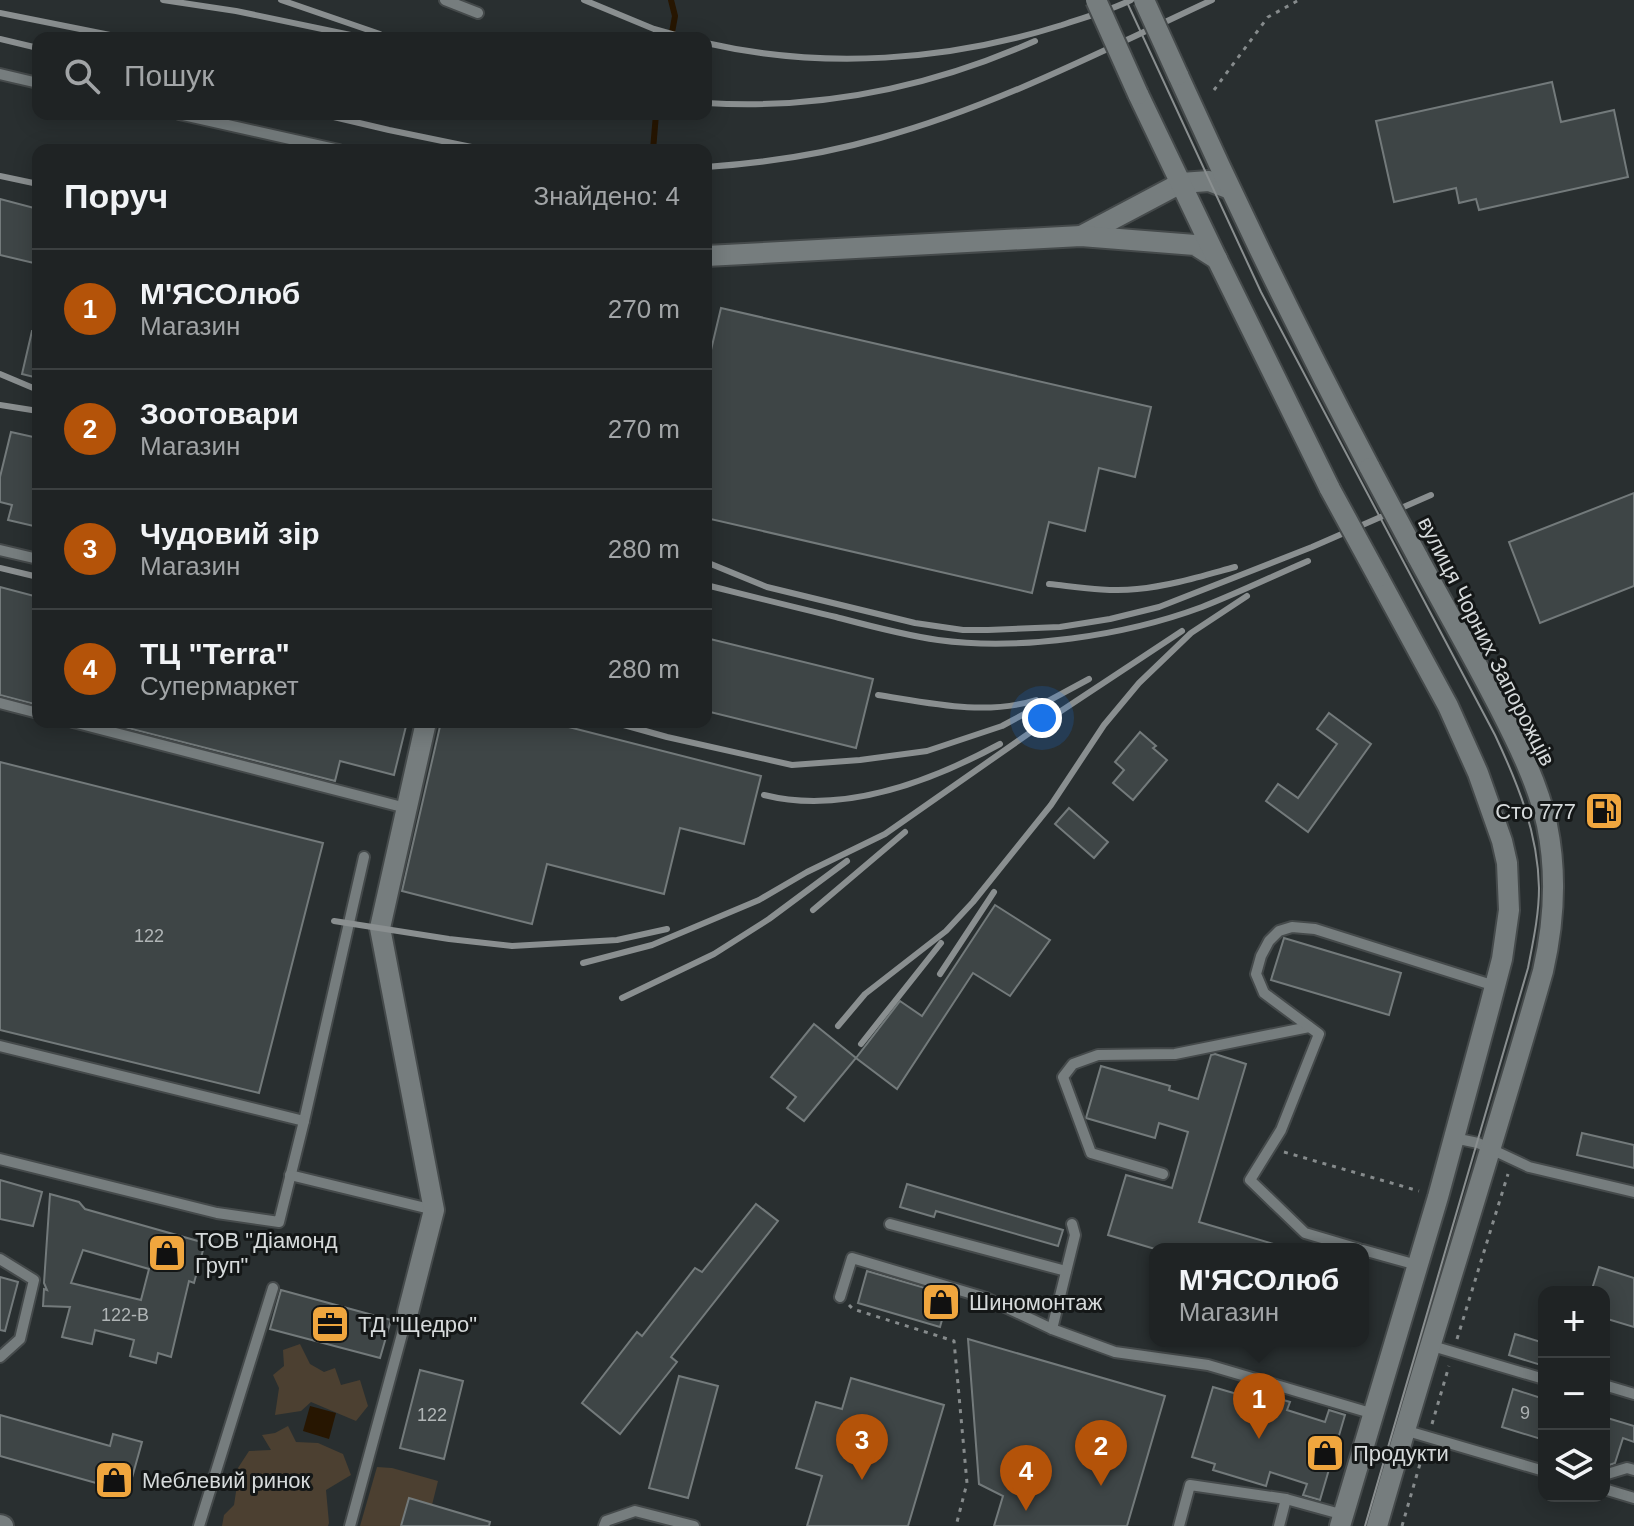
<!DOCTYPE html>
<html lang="uk">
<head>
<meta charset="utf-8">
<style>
	:root { --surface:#1f2324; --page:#272b2c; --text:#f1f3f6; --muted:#a1a4a6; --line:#3c4041; --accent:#b45309 }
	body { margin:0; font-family:Arial,sans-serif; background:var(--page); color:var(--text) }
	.controls { position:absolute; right:24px; bottom:24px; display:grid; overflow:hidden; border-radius:16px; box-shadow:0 4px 20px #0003 }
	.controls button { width:72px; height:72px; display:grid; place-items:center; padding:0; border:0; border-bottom:2px solid var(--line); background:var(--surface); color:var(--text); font:40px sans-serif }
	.you { position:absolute; left:1042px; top:718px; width:28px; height:28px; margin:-20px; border:6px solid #fff; border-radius:50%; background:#1a73e8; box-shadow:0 0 0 12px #1a73e833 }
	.badge { display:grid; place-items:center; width:52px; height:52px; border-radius:50%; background:var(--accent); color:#fff; font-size:26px; font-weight:700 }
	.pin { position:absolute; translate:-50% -66px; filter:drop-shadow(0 2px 4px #0008) }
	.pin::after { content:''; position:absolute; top:42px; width:28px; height:24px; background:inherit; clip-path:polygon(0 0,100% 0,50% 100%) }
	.popup { position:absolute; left:1149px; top:1243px; width:220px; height:104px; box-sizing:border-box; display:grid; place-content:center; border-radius:16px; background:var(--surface); filter:drop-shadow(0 2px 6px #0005); font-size:26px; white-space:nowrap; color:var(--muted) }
	.popup b { font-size:30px; color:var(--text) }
	.popup::after { content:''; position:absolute; left:50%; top:100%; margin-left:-16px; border:16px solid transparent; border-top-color:var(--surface) }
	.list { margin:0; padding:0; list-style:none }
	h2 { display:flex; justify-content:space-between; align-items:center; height:104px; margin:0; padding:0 32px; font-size:34px }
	h2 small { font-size:26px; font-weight:400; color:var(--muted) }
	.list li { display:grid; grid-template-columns:52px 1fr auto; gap:24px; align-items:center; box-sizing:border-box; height:120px; padding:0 32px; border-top:2px solid var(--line) }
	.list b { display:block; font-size:30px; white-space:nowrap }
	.list p { margin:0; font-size:26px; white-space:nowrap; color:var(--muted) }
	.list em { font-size:26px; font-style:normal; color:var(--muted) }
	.icon { flex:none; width:44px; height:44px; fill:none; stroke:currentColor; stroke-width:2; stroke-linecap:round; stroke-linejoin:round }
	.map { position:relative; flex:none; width:1634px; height:1526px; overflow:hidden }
	.search { position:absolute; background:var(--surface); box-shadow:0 4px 20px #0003; left:32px; top:32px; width:680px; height:88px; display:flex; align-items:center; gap:20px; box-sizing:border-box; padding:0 28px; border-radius:16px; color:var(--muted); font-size:30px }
	.panel { position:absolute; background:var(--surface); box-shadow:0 4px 20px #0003; left:32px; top:144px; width:680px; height:584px; border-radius:16px }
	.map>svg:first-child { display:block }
	.green { fill:#4c4031 }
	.water { fill:#271601 }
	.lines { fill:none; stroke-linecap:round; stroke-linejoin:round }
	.stream { stroke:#271601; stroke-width:6 }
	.building { fill:#3e4546; stroke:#737a7b; stroke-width:2; fill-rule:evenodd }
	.lane-casing { stroke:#454a4b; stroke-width:14 }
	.street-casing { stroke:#454a4b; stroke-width:24 }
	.secondary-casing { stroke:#454a4b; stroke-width:24 }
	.path { stroke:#868b8c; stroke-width:3; stroke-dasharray:4 6; stroke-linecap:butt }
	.lane { stroke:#767d7e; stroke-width:10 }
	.street { stroke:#767d7e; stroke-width:20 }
	.secondary { stroke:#767d7e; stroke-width:20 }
	.tram { stroke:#8a8f90; stroke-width:2 }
	.rail { stroke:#8a8f90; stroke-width:6 }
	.secondary-bridge-casing { stroke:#454a4b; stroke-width:24; stroke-linecap:butt }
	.secondary-bridge { stroke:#767d7e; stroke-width:20 }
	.labels { text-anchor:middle; stroke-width:6; stroke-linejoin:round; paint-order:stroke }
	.number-label { font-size:18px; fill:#b0b5b6 }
	.street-label { font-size:22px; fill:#d6dadb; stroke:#141717 }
	.poi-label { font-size:22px; fill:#d6dadb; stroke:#141717; text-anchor:start }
</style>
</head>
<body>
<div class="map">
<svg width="1634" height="1526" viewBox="0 0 1634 1526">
	<rect width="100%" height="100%" fill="#292f30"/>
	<g class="green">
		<path d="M300,1344L310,1364L324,1372L335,1368L341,1385L360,1380L368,1406L356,1421L311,1402L301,1411L275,1415L279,1388L273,1375L284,1366L283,1350Z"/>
		<path d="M288,1426L296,1442L318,1443L343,1454L351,1475L326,1490L329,1523L328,1526H222L224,1515L234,1505L237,1485L241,1482L236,1471L249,1451L271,1450L262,1435L275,1433Z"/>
		<path d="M377,1467L392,1468L438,1481L432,1505L409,1499L401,1526H360Z"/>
	</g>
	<path class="water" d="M310,1406L336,1413L329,1439L303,1431Z"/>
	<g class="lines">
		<g class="stream">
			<path d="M671,0L675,16L671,38"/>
			<path d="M653,150L656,114"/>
		</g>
	</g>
	<g class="building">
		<path d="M1552,82L1561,122L1614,110L1628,177L1479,210L1476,199L1459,203L1456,188L1394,202L1376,121Z"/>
		<path d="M0,199L38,209V264L0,255Z"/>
		<path d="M721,308L1151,407L1135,477L1099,468L1085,531L1049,522L1032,593L706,518V371Z"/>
		<path d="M32,331H38V378L22,374Z"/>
		<path d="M11,432L38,438V527L8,520L12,505L0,502V477Z"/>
		<path d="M1634,493V586L1540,623L1509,542Z"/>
		<path d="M0,587L38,597V705L0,695Z"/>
		<path d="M706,638L873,679L856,748L706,711Z"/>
		<path d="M1329,713L1371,744L1308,832L1266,801L1278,784L1298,798L1337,744L1317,729Z"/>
		<path d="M124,722H407L394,775L340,761L335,781L124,727Z"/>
		<path d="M441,722H549L761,776L744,844L680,828L664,894L547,864L532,924L402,891Z"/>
		<path d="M1140,732L1156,746L1153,748L1167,760L1133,800L1113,783L1124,770L1115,762Z"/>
		<path d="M0,762L323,843L259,1093L0,1030Z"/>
		<path d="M1069,808L1108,842L1094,858L1055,824Z"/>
		<path d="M995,905L1050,940L1010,996L973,973L897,1089L856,1058L900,1001L922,1016Z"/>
		<path d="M1284,938L1401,973L1389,1015L1271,980Z"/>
		<path d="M814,1024L856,1058L804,1121L787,1108L796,1097L771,1077Z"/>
		<path d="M1215,1054L1246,1064L1199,1222L1277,1245L1276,1249H1155L1108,1235L1126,1175L1172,1188L1188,1132L1159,1123L1155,1138L1086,1118L1101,1066L1170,1086L1169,1090L1198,1099L1211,1055Z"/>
		<path d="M1582,1133L1634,1145V1168L1577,1155Z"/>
		<path d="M0,1180L42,1192L33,1226L0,1219Z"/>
		<path d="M907,1184L1063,1230L1058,1246L936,1211L934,1217L900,1207Z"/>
		<path d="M50,1194L79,1202L85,1209L205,1243L194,1283L189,1281L171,1357L158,1353L156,1363L130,1356L134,1340L95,1330L92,1344L62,1337L70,1307L43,1306L44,1289L47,1290L44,1283ZM83,1250L149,1269L141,1300L71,1283Z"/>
		<path d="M756,1204L778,1221L671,1357L677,1362L620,1434L582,1403L637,1332L642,1336L695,1268L702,1272Z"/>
		<path d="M1599,1267L1634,1278V1327L1604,1318V1292H1591Z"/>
		<path d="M867,1271L949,1295L940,1327L858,1303Z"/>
		<path d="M0,1277L18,1282L5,1331L0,1330Z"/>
		<path d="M281,1290L391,1320L380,1358L270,1329Z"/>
		<path d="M1515,1334L1544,1343V1366L1509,1355Z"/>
		<path d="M968,1339L1165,1396L1127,1526H994L1003,1496L979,1484Z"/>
		<path d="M420,1370L463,1381L444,1459L400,1448Z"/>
		<path d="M679,1376L718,1386L688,1498L649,1488Z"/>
		<path d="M851,1378L944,1405L908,1526H807L822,1476L796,1468L816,1402L842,1409Z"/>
		<path d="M1213,1387L1237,1394L1239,1387L1290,1402L1287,1410L1325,1422L1329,1410L1345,1415L1320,1500L1303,1495L1307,1484L1270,1472L1266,1486L1213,1470L1215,1464L1192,1457Z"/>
		<path d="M1513,1389L1544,1399V1440L1502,1427Z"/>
		<path d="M0,1415L110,1446L113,1434L142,1442L128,1492L0,1456Z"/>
		<path d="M1604,1417L1634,1426V1442L1623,1438L1615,1463L1604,1467Z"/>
		<path d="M409,1498L490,1522L489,1526H401Z"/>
	</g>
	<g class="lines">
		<g class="lane-casing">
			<g id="lane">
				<path d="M445,0L478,13"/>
				<path d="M0,74L38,83"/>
				<path d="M179,114L339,150"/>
				<path d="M0,550L38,559"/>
				<path d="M0,703L38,713"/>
				<path d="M73,722L406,808"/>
				<path d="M0,1046L304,1121L364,857"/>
				<path d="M1454,1138L1478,1143L1529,1167L1634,1192"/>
				<path d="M0,1159L217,1213L279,1222L304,1121"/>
				<path d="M1163,1174L1091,1153L1063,1077L1073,1064L1098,1055L1175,1054L1309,1027"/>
				<path d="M290,1175L434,1210"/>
				<path d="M890,1224L1066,1271"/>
				<path d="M1359,1249L1305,1233L1250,1180L1281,1130L1319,1034L1264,993L1256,974L1261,956L1269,941L1279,931L1292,927L1315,929L1495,986"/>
				<path d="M1363,1250L1417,1265"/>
				<path d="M0,1259L34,1280L20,1339L0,1357"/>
				<path d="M840,1297L852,1258L986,1298L1052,1329L1115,1352L1208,1365L1374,1414"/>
				<path d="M1052,1329L1075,1235L1072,1224"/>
				<path d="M1429,1345L1544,1379"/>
				<path d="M1604,1385L1634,1394"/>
				<path d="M1404,1430L1544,1471"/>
				<path d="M1604,1475L1627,1468L1634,1470"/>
				<path d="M1604,1489L1634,1498"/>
				<path d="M199,1526L273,1288"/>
				<path d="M350,1526L408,1312"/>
				<path d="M604,1526L606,1521L635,1511L694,1526"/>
				<path d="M1179,1526L1190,1485L1286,1499L1344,1515"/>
				<path d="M1279,1526L1286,1499"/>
			</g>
		</g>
		<g class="street-casing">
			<g id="street">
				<path d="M1081,236L1181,183L1209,181L1230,189"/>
				<path d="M706,256L1081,236L1195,245L1217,259"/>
				<path d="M408,1312L434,1210L380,928L426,722"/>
			</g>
		</g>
		<g class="secondary-casing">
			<g id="secondary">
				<path d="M1178,75C1238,208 1302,339 1370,468"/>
				<path d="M1138,94L1217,259L1330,489"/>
				<path d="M0,1525L3,1526"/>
				<path d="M1340,1526L1438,1197L1490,1005L1502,959L1509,910L1507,863L1502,841L1478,773L1448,706L1378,577"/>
				<path d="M1377,1526C1430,1340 1490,1157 1543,971C1554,923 1557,874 1547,825C1538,784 1518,744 1499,707C1473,656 1444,606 1417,556"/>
			</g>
		</g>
		<g class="path">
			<path d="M1214,90L1268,17L1299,0"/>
			<path d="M1284,1152L1419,1191"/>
			<path d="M849,1305L853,1309L954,1341L967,1483L956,1526"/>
			<path d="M1457,1339L1508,1174"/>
			<path d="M1432,1424L1449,1366"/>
			<path d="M1402,1526L1424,1450"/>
		</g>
		<use href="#lane" class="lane"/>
		<use href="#street" class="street"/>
		<use href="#secondary" class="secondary"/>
		<path class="tram" d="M1126,0L1261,292L1495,735C1518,784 1538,833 1539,888C1539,915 1533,942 1528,968L1365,1526"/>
		<g class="rail">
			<path d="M163,0L236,11L365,38"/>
			<path d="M281,0L380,34"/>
			<path d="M584,0L654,29L686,38"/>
			<path d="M0,13L125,38"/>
			<path d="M0,39L38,48"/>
			<path d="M706,43C824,70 947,61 1062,25C1085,17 1109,11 1131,0"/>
			<path d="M706,103C819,110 931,87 1035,41"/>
			<path d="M321,114L389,130L486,150"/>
			<path d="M706,167C765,163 824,154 880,138C996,106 1104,50 1212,0"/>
			<path d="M0,176L38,184"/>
			<path d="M0,374L38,390"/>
			<path d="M0,405L38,411"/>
			<path d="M706,562L767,587L915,623L963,630H988L1060,627L1110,619L1159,607L1312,547L1431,495"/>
			<path d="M0,568L38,577"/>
			<path d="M1049,584C1078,587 1107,592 1137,589C1170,586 1202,576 1235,567"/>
			<path d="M706,585C750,596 793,607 836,617C870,626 903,635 938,640C1020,651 1124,636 1202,607C1238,593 1273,576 1308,561"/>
			<path d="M878,695C929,703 985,716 1036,700"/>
			<path d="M613,722L667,737L792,765L860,760L927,751L1002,726L1089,679"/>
			<path d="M764,795C844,815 930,782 1000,744"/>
			<path d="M813,910L905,832"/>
			<path d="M334,921L449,939L512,946L617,940L667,929"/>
			<path d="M583,963L652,945L759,900L807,872L885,834L1058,713L1182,631"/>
			<path d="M940,974L994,892"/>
			<path d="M622,998L714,954L769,919L847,861"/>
			<path d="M838,1026L865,994L946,931L973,902L1051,805L1104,725L1139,683L1191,633L1247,596"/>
			<path d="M861,1044L941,943"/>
		</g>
		<g class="secondary-bridge-casing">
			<g id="secondary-bridge">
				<path d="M1096,0L1138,94"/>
				<path d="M1144,0L1178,75"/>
				<path d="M1370,468L1417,556"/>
				<path d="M1330,489L1378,577"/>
			</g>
		</g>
		<use href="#secondary-bridge" class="secondary-bridge"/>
	</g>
	<defs>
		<g id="fuel-square" transform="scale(2)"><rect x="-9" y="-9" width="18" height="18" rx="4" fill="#f0a63e" stroke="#141717"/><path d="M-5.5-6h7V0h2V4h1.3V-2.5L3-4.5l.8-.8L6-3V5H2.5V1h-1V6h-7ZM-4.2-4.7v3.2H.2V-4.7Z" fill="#111"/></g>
		<g id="shop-square" transform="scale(2)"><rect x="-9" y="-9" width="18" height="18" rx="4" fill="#f0a63e" stroke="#141717"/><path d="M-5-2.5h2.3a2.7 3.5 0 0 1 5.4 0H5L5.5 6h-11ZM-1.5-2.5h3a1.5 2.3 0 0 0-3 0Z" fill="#111"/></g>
		<g id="office-square" transform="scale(2)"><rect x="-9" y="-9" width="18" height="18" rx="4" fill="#f0a63e" stroke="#141717"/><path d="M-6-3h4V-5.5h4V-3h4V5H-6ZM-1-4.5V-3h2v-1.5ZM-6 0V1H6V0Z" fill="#111"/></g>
	</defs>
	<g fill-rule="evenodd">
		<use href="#fuel-square" x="1604" y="811"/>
		<use href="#shop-square" x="167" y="1253"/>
		<use href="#shop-square" x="941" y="1302"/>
		<use href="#office-square" x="330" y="1324"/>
		<use href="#shop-square" x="1325" y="1453"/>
		<use href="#shop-square" x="114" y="1480"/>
	</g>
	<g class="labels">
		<g class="number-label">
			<text x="149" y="942">122</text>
			<text x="125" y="1321">122-В</text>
			<text x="1525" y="1419">9</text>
			<text x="432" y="1421">122</text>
		</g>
		<g class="street-label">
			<text transform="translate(1487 641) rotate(63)" y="8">вулиця Чорних Запорожців</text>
		</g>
		<g class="poi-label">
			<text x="1576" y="819" text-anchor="end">Сто 777</text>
			<text x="195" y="1248">ТОВ "Діамонд<tspan x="195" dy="25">Груп"</tspan></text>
			<text x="969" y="1310">Шиномонтаж</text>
			<text x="358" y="1332">ТД "Щедро"</text>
			<text x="1353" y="1461">Продукти</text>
			<text x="142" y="1488">Меблевий ринок</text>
		</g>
	</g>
</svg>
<div class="controls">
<button>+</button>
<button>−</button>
<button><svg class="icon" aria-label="layers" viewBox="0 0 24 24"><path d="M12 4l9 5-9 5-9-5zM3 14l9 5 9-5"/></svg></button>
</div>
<div class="you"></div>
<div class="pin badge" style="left:1259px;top:1439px">1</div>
<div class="popup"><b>М'ЯСОлюб</b>Магазин</div>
<div class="pin badge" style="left:1101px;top:1486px">2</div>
<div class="pin badge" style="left:862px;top:1480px">3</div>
<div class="pin badge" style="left:1026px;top:1511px">4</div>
<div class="search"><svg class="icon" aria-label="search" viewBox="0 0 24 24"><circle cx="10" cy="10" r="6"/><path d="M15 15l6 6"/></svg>Пошук</div>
<section class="panel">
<h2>Поруч<small>Знайдено: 4</small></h2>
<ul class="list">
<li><span class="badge">1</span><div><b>М'ЯСОлюб</b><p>Магазин</p></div><em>270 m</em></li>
<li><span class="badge">2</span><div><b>Зоотовари</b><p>Магазин</p></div><em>270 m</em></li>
<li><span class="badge">3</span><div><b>Чудовий зір</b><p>Магазин</p></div><em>280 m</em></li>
<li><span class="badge">4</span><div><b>ТЦ &quot;Terra&quot;</b><p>Супермаркет</p></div><em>280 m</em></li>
</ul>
</section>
</div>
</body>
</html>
